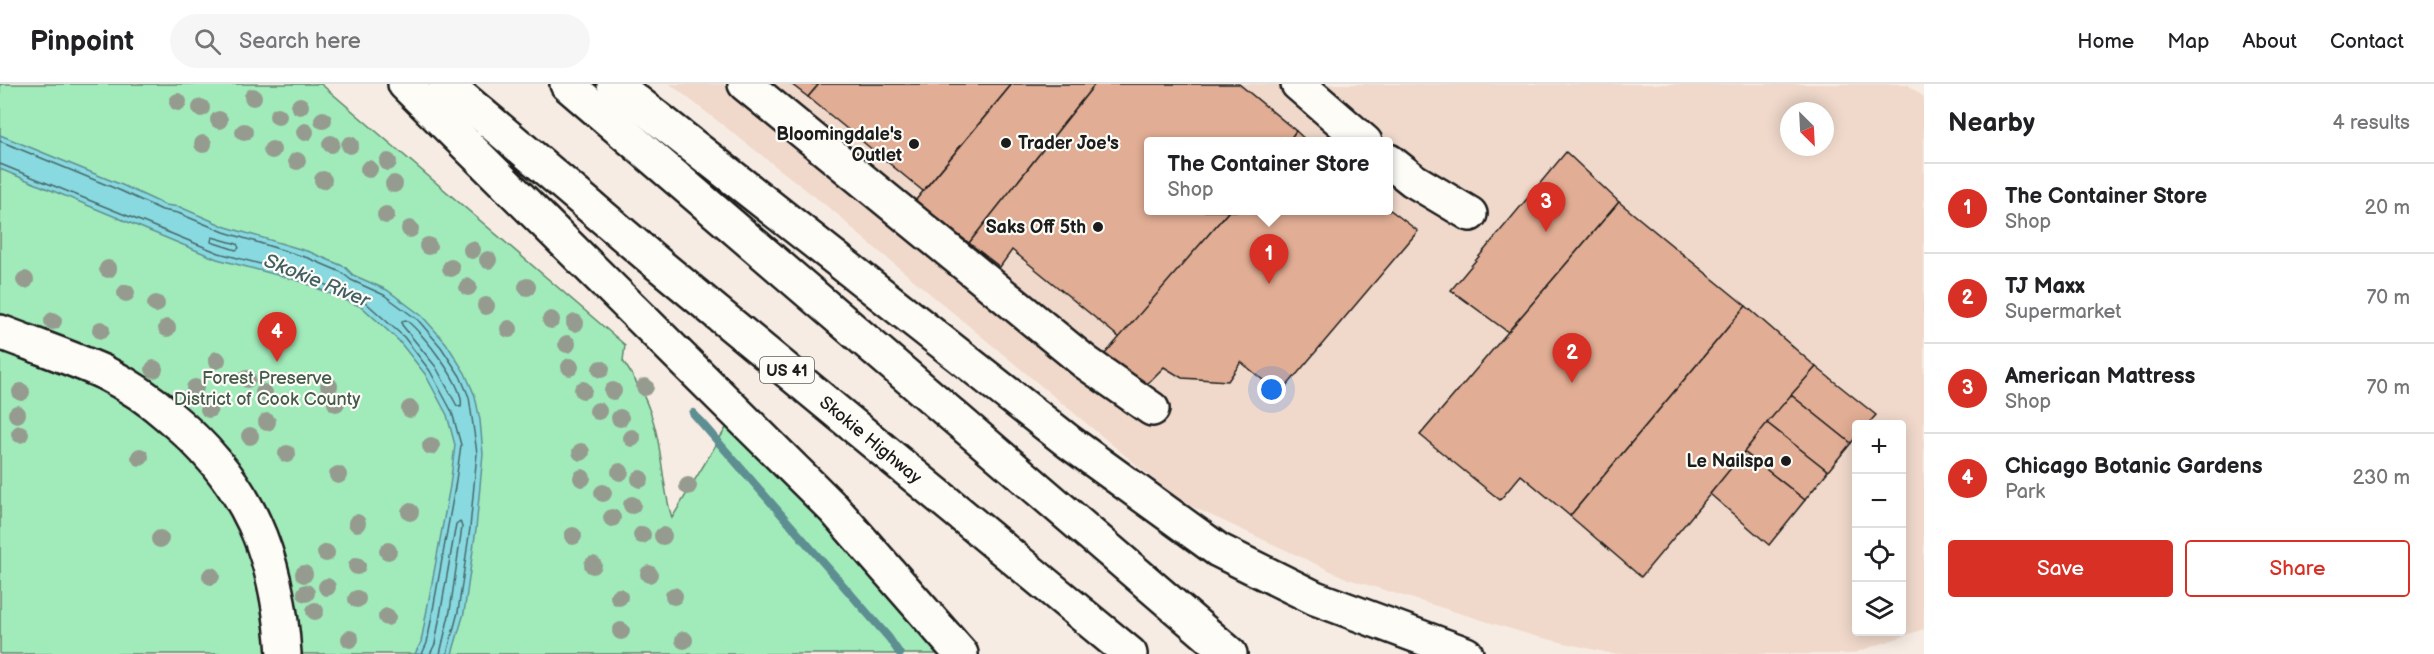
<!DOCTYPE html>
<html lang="en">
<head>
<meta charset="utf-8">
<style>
	:root { --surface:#fff; --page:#f6f6f6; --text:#202124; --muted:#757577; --line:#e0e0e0; --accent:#d93025 }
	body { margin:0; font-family:"Balsamiq Sans",sans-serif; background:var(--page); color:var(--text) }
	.controls { position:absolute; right:18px; bottom:18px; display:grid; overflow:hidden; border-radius:6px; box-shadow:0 3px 15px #0003 }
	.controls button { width:54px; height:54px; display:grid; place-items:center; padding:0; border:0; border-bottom:2px solid var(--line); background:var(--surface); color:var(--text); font:30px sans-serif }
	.compass { position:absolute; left:1780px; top:18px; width:54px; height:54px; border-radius:50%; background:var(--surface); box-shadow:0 3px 15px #0003; rotate:156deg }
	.you { position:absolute; left:1272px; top:306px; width:21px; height:21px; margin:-15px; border:4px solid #fff; border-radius:50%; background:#1a73e8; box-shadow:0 0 0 9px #1a73e833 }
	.badge { display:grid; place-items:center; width:39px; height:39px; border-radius:50%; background:var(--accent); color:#fff; font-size:20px; font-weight:700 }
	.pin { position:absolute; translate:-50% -50px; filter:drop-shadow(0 2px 3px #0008) }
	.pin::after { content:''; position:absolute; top:32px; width:21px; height:18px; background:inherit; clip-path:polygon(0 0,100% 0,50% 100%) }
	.popup { position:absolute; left:1144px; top:53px; width:249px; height:78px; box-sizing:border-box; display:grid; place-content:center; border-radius:6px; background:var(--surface); filter:drop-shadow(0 2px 4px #0005); font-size:20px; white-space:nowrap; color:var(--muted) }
	.popup b { font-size:22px; color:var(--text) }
	.popup::after { content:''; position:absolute; left:50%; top:100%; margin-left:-12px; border:12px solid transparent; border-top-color:var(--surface) }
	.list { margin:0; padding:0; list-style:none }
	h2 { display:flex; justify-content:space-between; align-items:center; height:78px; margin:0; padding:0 24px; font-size:26px }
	h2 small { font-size:20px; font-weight:400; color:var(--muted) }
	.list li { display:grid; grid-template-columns:39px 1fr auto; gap:18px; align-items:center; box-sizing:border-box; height:90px; padding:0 24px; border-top:2px solid var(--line) }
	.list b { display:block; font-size:22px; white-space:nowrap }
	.list p { margin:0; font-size:20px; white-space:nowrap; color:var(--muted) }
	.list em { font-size:20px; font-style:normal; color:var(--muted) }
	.actions { display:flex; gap:12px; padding:18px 24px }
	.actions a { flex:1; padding:14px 0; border:2px solid var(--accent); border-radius:6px; text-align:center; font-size:21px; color:var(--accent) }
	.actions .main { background:var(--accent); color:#fff }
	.icon { flex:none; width:33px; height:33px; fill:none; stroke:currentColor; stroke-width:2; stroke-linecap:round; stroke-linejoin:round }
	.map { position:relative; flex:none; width:1924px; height:570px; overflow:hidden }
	header { display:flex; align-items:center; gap:36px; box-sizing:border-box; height:84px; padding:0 30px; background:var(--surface); border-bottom:2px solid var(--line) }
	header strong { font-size:28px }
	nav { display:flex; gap:33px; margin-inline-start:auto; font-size:21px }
	.search { width:420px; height:54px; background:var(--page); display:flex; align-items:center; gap:15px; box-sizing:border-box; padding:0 21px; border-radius:33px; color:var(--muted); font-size:22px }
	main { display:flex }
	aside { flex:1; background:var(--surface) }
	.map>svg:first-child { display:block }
	.built { fill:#f0d9cb; fill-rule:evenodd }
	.green { fill:#a1ebba; stroke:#5e846b; stroke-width:1.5 }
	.water { fill:#88dae0; stroke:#5d8e92; stroke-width:1.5 }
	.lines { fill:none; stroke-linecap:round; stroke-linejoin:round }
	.shore { stroke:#47686a; stroke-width:1.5 }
	.stream { stroke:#5d8e92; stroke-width:8 }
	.building { fill:#e1ad94; stroke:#1c1c1c; stroke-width:1.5 }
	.minor-casing { stroke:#1c1c1c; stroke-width:38 }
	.highway-casing { stroke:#1c1c1c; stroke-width:38 }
	.minor { stroke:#fdfcf7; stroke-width:33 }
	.highway { stroke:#fdfcf7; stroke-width:33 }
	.tree { fill:#959c8f }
	.poi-dot { fill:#1c1c1c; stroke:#fdfcf7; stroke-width:2 }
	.labels { text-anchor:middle; stroke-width:4.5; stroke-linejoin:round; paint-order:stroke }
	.shield { fill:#fdfcf7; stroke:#605f5e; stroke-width:1.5 }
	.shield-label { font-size:16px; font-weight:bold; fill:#1c1c1c }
	.poi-label { font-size:18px; font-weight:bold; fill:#1c1c1c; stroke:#fdfcf7; text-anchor:end }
	.park-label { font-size:18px; fill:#445a4b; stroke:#fdfcf7 }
	.street-label { font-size:18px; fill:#1c1c1c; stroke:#fdfcf7 }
	.water-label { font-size:20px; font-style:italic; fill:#425e61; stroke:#fdfcf7 }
</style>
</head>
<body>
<header>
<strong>Pinpoint</strong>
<div class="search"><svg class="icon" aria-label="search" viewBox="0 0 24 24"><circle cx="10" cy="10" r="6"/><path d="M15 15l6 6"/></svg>Search here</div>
<nav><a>Home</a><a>Map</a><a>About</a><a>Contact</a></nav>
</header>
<main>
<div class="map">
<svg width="1924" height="570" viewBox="0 0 1924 570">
	<rect width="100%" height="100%" fill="#f7ece3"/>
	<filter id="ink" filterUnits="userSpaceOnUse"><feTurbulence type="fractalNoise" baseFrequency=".0167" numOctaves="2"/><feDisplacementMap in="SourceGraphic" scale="12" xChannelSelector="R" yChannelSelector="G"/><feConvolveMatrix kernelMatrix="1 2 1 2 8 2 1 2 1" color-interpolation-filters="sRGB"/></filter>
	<g filter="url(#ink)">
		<path class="built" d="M670,0H1907L1924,13V545L1851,570H1613L1534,552L1348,495L1180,417L858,150L837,130ZM1789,27H1825V63H1789ZM1149,58H1389V127H1149ZM1856,340H1902V548H1856Z"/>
		<path class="green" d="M0,0H321L625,261L623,277C633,292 643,308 649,325C663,360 661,399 672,434L729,339L837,443L947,570H0Z"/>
		<path class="water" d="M0,51L122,101L165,121L180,123L226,143L310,168L345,183L353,191L387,206L422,232L446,259L465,289L475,312L480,336L483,370L476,445L464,529L452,570H415L421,558L450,402L455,361L447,331L425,290L399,257L362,223L300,197L217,175L0,85Z"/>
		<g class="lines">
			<g class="shore">
				<path d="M0,57L119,106L162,126L178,129L224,148L308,174L341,188L351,196L384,211L418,236L441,263L460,292L469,313L477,369L470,444L458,528L447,570"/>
				<path d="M0,80L219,169L302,191L364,217L404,253L430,287L452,328L461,361L455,403L427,559L422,570"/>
				<path d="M212,153L237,160L239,164L236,166L211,158Z"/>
				<path d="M402,237L406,236C422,248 466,303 461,323L457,322L436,283L402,241Z"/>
				<path d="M430,570L435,560L456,440L460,437L462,443L450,527L440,570"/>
			</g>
			<path class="stream" d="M693,329L889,554L900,570"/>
		</g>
		<g class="building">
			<path d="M791,0H819L808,13Z"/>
			<path d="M819,0H1012L923,107L808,13Z"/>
			<path d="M1012,0H1095L969,159L915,117Z"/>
			<path d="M1095,0H1239L1296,47L1288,58H1149V127H1229L1120,254L1012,166L1000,183L969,159Z"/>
			<path d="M1296,47L1308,58H1288Z"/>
			<path d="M1566,68L1619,118L1508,248L1451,206Z"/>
			<path d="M1619,118L1746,222L1570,432L1521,391L1500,416L1420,351Z"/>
			<path d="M1389,125L1418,147L1280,310L1241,278L1228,297L1182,294L1164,283L1147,300L1104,271L1229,127H1389Z"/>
			<path d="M1746,222L1816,283L1641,493L1570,432Z"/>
			<path d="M1816,283L1876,331L1868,340H1856V353L1851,359L1791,311Z"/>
			<path d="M1791,311L1851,359L1828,387L1767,339Z"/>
			<path d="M1767,339L1828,387L1805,416L1744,368Z"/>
			<path d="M1744,368L1805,416L1769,461L1710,410Z"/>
		</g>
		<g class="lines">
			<g class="minor-casing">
				<g id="minor">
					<path d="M745,0L1085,278L1152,325"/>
					<path d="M1298,0L1365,58"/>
					<path d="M1389,77L1413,96L1470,130"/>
					<path d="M0,248C34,261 69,273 103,288C127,300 151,316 171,334C248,398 278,471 284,570"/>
				</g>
			</g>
			<g class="highway-casing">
				<g id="highway">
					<path d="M405,0L834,425L961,570"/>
					<path id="s1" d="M446,0L658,180L1130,570"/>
					<path d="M567,0L1230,570"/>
					<path d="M614,0L1069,358L1218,466L1315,514L1466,570"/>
				</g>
			</g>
			<use href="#minor" class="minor"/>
			<use href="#highway" class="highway"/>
		</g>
		<g class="tree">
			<circle cx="253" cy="13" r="9"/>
			<circle cx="178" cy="18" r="9"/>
			<circle cx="300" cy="22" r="9"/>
			<circle cx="201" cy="24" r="9"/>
			<circle cx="278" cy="32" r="9"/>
			<circle cx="219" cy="36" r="9"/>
			<circle cx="323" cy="36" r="9"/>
			<circle cx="244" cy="48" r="9"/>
			<circle cx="305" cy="48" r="9"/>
			<circle cx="203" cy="60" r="9"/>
			<circle cx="331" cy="60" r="9"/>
			<circle cx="350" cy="61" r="9"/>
			<circle cx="272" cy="66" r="9"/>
			<circle cx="297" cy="77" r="9"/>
			<circle cx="388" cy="78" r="9"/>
			<circle cx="369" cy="85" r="9"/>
			<circle cx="323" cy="96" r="9"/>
			<circle cx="394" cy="100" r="9"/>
			<circle cx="386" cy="131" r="9"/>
			<circle cx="410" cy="145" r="9"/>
			<circle cx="428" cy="162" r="9"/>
			<circle cx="472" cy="166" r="9"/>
			<circle cx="488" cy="176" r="9"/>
			<circle cx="451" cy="184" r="9"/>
			<circle cx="108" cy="185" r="9"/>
			<circle cx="25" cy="196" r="9"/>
			<circle cx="468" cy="203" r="9"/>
			<circle cx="527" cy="203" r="9"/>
			<circle cx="126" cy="209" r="9"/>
			<circle cx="156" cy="220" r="9"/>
			<circle cx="486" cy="222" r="9"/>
			<circle cx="551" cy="236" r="9"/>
			<circle cx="53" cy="237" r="9"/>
			<circle cx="575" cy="239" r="9"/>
			<circle cx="167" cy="244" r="9"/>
			<circle cx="509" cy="245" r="9"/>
			<circle cx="101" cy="246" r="9"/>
			<circle cx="567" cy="260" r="9"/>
			<circle cx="217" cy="276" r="9"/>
			<circle cx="570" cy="283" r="9"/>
			<circle cx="154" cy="285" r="9"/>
			<circle cx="601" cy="285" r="9"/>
			<circle cx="247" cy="295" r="9"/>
			<circle cx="329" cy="302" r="9"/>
			<circle cx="645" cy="303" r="9"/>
			<circle cx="195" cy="304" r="9"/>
			<circle cx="583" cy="306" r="9"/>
			<circle cx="613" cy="307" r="9"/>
			<circle cx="21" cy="308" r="9"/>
			<circle cx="264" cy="309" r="9"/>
			<circle cx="336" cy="319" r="9"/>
			<circle cx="209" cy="325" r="9"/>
			<circle cx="410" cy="325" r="9"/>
			<circle cx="598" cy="327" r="9"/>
			<circle cx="17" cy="330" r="9"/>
			<circle cx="620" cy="334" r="9"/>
			<circle cx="267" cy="338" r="9"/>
			<circle cx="20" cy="350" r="9"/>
			<circle cx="250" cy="352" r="9"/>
			<circle cx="632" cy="354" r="9"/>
			<circle cx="431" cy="362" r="9"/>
			<circle cx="581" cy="368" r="9"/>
			<circle cx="287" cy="370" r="9"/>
			<circle cx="140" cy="373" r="9"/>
			<circle cx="620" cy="388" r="9"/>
			<circle cx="338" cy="391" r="9"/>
			<circle cx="582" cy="394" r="9"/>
			<circle cx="640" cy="395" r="9"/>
			<circle cx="688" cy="402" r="9"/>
			<circle cx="603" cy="409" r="9"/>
			<circle cx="632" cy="421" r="9"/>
			<circle cx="410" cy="428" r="9"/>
			<circle cx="612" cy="434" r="9"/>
			<circle cx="357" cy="439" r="9"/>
			<circle cx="642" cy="451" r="9"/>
			<circle cx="573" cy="452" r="9"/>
			<circle cx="663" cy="452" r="9"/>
			<circle cx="160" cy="455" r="9"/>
			<circle cx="388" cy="467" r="9"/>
			<circle cx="326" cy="469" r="9"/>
			<circle cx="593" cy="481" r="9"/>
			<circle cx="357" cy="482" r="9"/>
			<circle cx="304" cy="490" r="9"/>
			<circle cx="649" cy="490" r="9"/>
			<circle cx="211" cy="492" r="9"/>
			<circle cx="327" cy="503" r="9"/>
			<circle cx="306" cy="509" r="9"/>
			<circle cx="674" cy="512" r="9"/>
			<circle cx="619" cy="513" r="9"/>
			<circle cx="357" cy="515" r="9"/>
			<circle cx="315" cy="527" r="9"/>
			<circle cx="387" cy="533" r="9"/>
			<circle cx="621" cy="547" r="9"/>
			<circle cx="350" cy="555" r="9"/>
			<circle cx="684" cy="556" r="9"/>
		</g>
	</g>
	<g class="poi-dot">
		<circle cx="1006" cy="59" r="6"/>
		<circle cx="914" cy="60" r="6"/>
		<circle cx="1098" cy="143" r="6"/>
		<circle cx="1786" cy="377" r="6"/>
	</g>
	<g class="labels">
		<rect class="shield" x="760" y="273" width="54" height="26" rx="4.5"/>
		<g class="shield-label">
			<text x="787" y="292">US 41</text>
		</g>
		<g class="poi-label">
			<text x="902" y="56">Bloomingdale's<tspan x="902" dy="21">Outlet</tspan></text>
			<text x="1018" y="65" text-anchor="start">Trader Joe's</text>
			<text x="1086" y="149">Saks Off 5th</text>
			<text x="1774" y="383">Le Nailspa</text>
		</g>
		<g class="park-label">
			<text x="267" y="300">Forest Preserve<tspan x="267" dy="21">District of Cook County</tspan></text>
		</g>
		<g class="street-label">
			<text dy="6" stroke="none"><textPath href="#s1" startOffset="554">Skokie Highway</textPath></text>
		</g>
		<g class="water-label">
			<text transform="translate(317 196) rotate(22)" y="7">Skokie River</text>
		</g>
	</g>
</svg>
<div class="controls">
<button>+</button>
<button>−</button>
<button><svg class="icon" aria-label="locate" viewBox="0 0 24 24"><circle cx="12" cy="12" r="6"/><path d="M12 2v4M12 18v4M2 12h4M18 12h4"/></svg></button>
<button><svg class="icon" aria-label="layers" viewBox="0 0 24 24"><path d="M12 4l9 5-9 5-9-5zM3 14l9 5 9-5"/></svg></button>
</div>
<svg class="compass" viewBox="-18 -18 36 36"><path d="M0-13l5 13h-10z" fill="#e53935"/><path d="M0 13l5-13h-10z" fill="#757577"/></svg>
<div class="you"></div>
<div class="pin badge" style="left:1269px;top:200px">1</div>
<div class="popup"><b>The Container Store</b>Shop</div>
<div class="pin badge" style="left:1572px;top:299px">2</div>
<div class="pin badge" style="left:1546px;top:148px">3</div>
<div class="pin badge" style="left:277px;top:278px">4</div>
</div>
<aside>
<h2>Nearby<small>4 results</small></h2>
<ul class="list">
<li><span class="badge">1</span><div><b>The Container Store</b><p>Shop</p></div><em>20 m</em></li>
<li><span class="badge">2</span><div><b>TJ Maxx</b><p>Supermarket</p></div><em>70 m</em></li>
<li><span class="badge">3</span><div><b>American Mattress</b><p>Shop</p></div><em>70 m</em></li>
<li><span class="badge">4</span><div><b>Chicago Botanic Gardens</b><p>Park</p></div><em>230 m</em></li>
</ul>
<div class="actions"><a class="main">Save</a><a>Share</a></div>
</aside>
</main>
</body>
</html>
